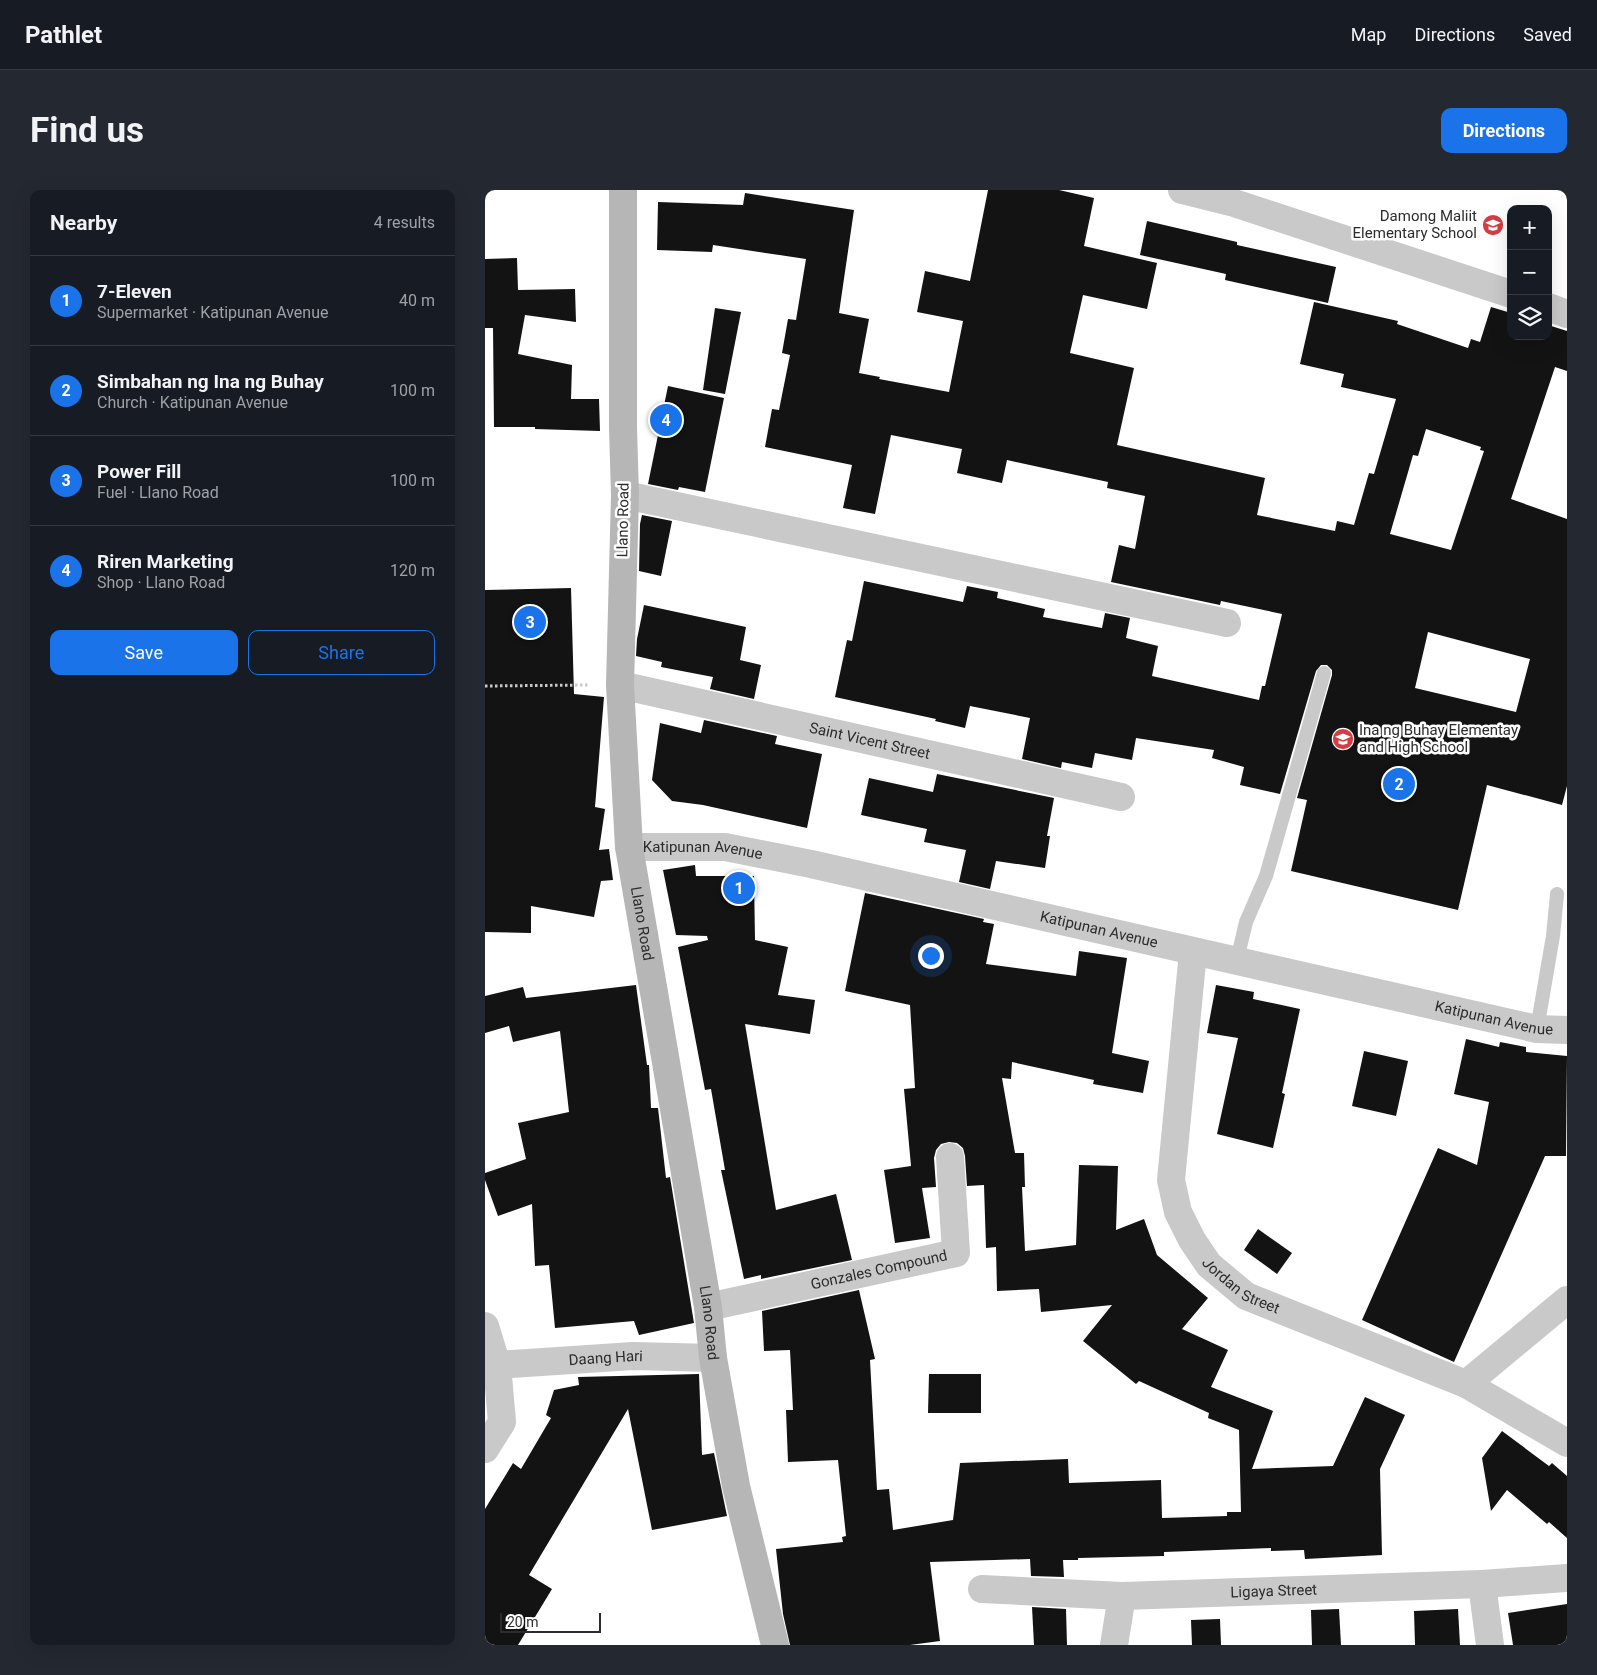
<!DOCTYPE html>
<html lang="en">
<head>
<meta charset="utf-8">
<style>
	:root { --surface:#171b24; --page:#242831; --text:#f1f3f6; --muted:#9ea1a6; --line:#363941; --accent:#1a73e8 }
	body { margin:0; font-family:Roboto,sans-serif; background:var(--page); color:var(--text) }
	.controls { position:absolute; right:15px; top:15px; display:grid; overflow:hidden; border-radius:10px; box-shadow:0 5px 20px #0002 }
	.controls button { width:45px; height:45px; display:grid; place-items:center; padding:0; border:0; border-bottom:1px solid var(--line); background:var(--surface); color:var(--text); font:25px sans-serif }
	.scale { position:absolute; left:15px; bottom:12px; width:101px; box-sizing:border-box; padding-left:5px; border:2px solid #2c2c2c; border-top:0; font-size:14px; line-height:18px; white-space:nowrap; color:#2c2c2c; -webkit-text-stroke:4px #fff; paint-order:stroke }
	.you { position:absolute; left:445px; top:765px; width:18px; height:18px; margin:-12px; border:4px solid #fff; border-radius:50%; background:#1a73e8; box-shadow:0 0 0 8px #1a73e833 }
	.badge { display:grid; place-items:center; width:32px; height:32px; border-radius:50%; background:var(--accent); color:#fff; font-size:16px; font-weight:700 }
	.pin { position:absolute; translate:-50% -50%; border:2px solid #fff; box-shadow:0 1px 5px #0006 }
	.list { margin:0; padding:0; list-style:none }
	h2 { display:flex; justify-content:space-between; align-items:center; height:65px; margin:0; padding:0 20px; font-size:21px }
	h2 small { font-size:16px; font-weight:400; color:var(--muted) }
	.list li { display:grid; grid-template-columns:32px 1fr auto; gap:15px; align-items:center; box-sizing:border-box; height:90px; padding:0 20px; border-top:1px solid var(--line) }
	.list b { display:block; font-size:19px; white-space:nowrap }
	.list p { margin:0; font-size:16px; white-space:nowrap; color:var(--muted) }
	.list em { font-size:16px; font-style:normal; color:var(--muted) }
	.actions { display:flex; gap:10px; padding:15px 20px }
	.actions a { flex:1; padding:11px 0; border:1px solid var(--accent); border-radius:10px; text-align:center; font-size:18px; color:var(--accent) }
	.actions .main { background:var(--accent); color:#fff }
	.icon { flex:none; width:28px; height:28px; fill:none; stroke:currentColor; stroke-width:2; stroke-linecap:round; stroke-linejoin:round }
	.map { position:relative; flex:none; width:1082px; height:1455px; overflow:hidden; border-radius:10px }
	header { display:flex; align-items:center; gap:30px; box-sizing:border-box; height:70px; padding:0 25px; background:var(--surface); border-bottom:1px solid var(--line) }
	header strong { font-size:24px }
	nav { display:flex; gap:28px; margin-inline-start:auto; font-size:18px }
	.intro { display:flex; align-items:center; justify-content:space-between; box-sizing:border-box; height:120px; padding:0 30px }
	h1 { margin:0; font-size:35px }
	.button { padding:12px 22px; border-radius:10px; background:var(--accent); color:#fff; font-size:18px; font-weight:700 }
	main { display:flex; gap:30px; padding:0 30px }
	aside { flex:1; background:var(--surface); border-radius:10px; box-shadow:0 5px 20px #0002 }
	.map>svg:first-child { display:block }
	.building { fill:#131313; fill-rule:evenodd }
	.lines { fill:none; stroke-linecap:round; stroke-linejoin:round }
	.path { stroke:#c9c9c9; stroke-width:3; stroke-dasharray:2.5 2.5; stroke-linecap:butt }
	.service { stroke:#c9c9c9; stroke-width:14 }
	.minor { stroke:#c9c9c9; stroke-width:28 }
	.secondary { stroke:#b6b6b6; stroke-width:28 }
	.labels { text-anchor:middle; stroke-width:5; stroke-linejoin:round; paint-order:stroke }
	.poi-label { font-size:15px; fill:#2c2c2c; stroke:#fff; text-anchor:end }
	.street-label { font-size:15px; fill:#2c2c2c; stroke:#fff }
</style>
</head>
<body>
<header>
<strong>Pathlet</strong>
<nav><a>Map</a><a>Directions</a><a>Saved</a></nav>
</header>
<div class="intro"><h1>Find us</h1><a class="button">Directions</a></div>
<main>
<aside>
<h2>Nearby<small>4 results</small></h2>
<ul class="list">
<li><span class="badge">1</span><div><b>7-Eleven</b><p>Supermarket · Katipunan Avenue</p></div><em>40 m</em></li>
<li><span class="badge">2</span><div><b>Simbahan ng Ina ng Buhay</b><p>Church · Katipunan Avenue</p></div><em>100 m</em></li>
<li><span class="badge">3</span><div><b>Power Fill</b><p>Fuel · Llano Road</p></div><em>100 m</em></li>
<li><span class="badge">4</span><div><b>Riren Marketing</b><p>Shop · Llano Road</p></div><em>120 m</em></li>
</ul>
<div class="actions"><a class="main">Save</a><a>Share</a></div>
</aside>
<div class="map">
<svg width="1082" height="1455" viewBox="0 0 1082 1455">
	<rect width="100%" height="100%" fill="#fff"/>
	<g class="building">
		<path d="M503,0H574L609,8L599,56L672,73L662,119L598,105L585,163L649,178L632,255L780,288L772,325L850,341L852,331L869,335L884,283L889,284L911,209L856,197L859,184L815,174L829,112L913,131L912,134L983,158L986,149L995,152L1006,117L1026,123V146H1063V135L1082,141V181L1070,177L1026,309L1082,329V596L1077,615L1002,595L973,720L806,681L822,610L812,608L847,485V480L842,475H836L831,481L795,604L755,595L759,577L727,568L729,560L651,548L647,570L610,563L607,578L577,572L576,578L537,569L545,528L485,516L480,538L450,531L451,529L350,507L362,450L367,451L379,391L478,412L482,396L513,402L512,408L560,419L558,427L617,438L620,423L645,428L641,448L673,456L667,486L774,510L777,496H780L797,424L736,411L735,415L626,392L634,355L650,359L660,306L622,298L623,292L522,270L517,293L472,283L477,259L406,245L390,324L358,318L367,275L280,257L287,219L294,220L305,165L297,163L303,129L311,130L321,69L228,55L227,62L172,60L173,12L258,15L260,3L369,20L354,123L384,129L374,183L395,187L394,189L464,202L478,131L432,122L440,81L485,91ZM941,239L996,257L995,260L999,261L966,360L905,344L928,265L933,266ZM943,442L1045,469L1031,522L930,498Z"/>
		<path d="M662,31L752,52V55L851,77L843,113L740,90L741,84L655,65Z"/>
		<path d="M32,68L33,100L90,99L91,132L40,125L33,164L87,175L86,209H114L115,241L50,239V237H9L8,138H0V69Z"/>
		<path d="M230,118L256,122L240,204L218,200Z"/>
		<path d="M183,196L239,208L220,302L194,297L193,300L163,294Z"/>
		<path d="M157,325L187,331L176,386L154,381L155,334Z"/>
		<path d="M86,398L89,504L119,507L110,617L120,619L114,660L124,659L128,690L116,691L109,727L46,716V743L0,742V400Z"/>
		<path d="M159,415L261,437L255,470L276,475L269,509L225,499L228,487L176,477L177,472L151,466L152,449Z"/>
		<path d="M219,530L292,546L290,554L337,564L322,638L218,615L187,611L167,590L175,533L216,543Z"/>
		<path d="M452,584L569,608L562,646H565L560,678L511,671L505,699L474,692L481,660L439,652L442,639L376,625L384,588L448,602Z"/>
		<path d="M210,675L211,686H269L270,750L303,757L293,805L330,810L325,844L260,834L291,1020L351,1004L367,1070L276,1089V1085L259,1089L236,980H240L226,899L220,900L193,757L223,750L222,746L191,745L178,680Z"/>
		<path d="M380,703L499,729L498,732L509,734L501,774L591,786L594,761L642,768L627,863L664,871L658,903L608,894L609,890L527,872L526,889L517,888L530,963H539L540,997H537L540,1061L591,1055L594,975L633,976L631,1040L659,1029L672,1065L723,1108L697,1139L743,1160L726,1197L788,1221L767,1279L848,1276L880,1207L920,1225L895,1279L897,1365L820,1369L819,1360L786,1361V1358L679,1362V1366L593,1368V1370H578L579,1387L546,1386L545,1369L445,1372L455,1451L425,1455H305L298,1424L291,1359L358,1352L357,1347L361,1346L353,1270L303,1272L301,1220H308L305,1160L279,1161L277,1121L374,1100L390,1169L385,1170L392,1300L404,1299L408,1340L468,1330L475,1273L583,1269L584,1293L676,1290L677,1328L742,1326V1322H756L754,1240L723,1228L724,1223L654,1191L651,1194L598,1151L627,1115L556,1122L554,1099L512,1101L511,1057L501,1058L499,995L482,996L480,966L478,958L472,953L464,952L456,954L451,960L449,968L451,997L437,998L445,1048L410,1053L399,980L426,976L419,899L430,898L425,815L360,801Z"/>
		<path d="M151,795L162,875H164L166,918H173L181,988L185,987L209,1133L154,1145L149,1131L70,1138L64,1075L50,1076L47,1014L13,1026L0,990V983L41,969L33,933L84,922L75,841L28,852L24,836L0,843V806L38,797L41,808Z"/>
		<path d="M731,795L769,802L768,809L815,819L797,903L800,904L788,958L732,944L753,848L722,843Z"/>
		<path d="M981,849L1014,857L1015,852L1041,857V862L1082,866L1081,966H1060L969,1172L877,1130L953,958L992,975L1004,912L969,904Z"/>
		<path d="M879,861L923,871L911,926L867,916Z"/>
		<path d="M773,1039L807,1063L792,1084L759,1060Z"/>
		<path d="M214,1184L217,1265L229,1263L242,1326L167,1340L143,1219L44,1385L67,1399L33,1455H0V1319L28,1273L36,1279L66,1228L61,1225L69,1200L94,1195L93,1187Z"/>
		<path d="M444,1184H496V1223H443Z"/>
		<path d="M1017,1241L1064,1276L1067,1273L1082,1286V1348L1064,1332L1062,1334L1022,1300L1006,1321L997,1268Z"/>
		<path d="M1082,1414V1455H1028L1023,1423Z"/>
		<path d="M547,1417L581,1419L582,1455H549Z"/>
		<path d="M854,1419L856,1455H827L826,1420Z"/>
		<path d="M973,1419L975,1455H930L929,1421Z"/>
		<path d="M735,1429L736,1455H707L706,1430Z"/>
	</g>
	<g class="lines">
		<path class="path" d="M0,496L104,495"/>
		<g class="service">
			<path d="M752,770L761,732L781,686L839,483"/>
			<path d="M1052,839L1068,746L1072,704"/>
		</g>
		<g class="minor">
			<path d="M697,0L749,13L1026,104"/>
			<path d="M1063,117L1082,124"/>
			<path d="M140,305L742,433"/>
			<path id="s1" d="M135,495L636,607"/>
			<path id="s2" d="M144,657H240L326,674L1052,839L1082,840"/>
			<path id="s3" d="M708,762L686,990L693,1022L707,1050L724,1075L761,1106L981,1194L1082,1253"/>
			<path id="s4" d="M223,1117L471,1063L465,967"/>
			<path d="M0,1136L12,1175L17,1232L0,1259"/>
			<path id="s5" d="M12,1175L148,1166L228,1168"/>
			<path d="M981,1194L1082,1110"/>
			<path d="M997,1394L1005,1455"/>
			<path id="s6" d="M497,1399L637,1406L997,1394L1082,1388"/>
			<path d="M629,1455L637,1406"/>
		</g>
		<path class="secondary" id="s7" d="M138,0V238L140,305L135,495L144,657L223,1117L228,1168L251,1296L290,1455"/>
	</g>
	<defs>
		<g id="school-disc" transform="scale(1.125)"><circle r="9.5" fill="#d43d41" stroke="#fff"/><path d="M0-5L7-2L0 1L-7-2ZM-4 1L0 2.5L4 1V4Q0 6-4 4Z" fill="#fff"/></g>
	</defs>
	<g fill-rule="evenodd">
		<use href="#school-disc" x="1008" y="35"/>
		<use href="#school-disc" x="858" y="549"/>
	</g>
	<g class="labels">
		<g class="poi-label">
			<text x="992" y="31">Damong Maliit<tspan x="992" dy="17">Elementary School</tspan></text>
			<text x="874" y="545" text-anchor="start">Ina ng Buhay Elementay<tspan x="874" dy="17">and High School</tspan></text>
		</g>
		<g class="street-label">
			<text transform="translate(138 330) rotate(-89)" y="5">Llano Road</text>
			<text dy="5" stroke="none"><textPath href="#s1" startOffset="256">Saint Vicent Street</textPath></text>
			<text dy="5" stroke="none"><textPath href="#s2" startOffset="74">Katipunan Avenue</textPath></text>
			<text dy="5" stroke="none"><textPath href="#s7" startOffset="735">Llano Road</textPath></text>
			<text dy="5" stroke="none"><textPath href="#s2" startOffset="479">Katipunan Avenue</textPath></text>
			<text dy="5" stroke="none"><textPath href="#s2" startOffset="884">Katipunan Avenue</textPath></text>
			<text dy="5" stroke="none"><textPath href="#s4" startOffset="175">Gonzales Compound</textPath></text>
			<text dy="5" stroke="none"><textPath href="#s3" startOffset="362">Jordan Street</textPath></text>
			<text dy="5" stroke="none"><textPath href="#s7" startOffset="1140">Llano Road</textPath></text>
			<text dy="5" stroke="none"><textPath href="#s5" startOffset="109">Daang Hari</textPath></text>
			<text dy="5" stroke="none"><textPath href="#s6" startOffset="292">Ligaya Street</textPath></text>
		</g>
	</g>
</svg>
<div class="controls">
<button>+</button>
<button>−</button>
<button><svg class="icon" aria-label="layers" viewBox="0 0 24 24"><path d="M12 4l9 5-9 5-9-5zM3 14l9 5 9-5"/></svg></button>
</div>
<div class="scale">20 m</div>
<div class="you"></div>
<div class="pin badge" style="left:254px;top:698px">1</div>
<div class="pin badge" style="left:914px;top:594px">2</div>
<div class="pin badge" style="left:45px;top:432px">3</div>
<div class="pin badge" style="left:181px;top:230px">4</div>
</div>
</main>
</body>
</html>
